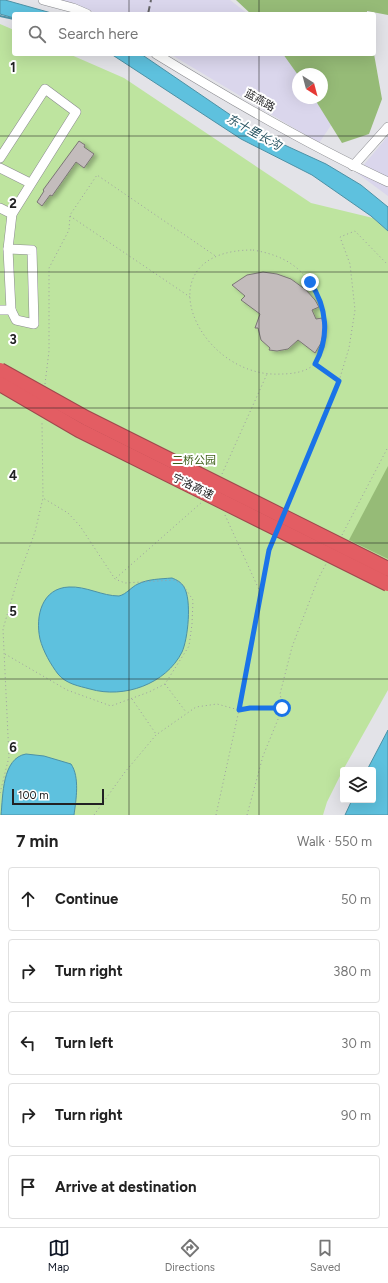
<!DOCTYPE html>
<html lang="en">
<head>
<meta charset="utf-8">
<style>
	:root { --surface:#fff; --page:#f6f6f6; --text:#222; --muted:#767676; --line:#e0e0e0; --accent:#111827 }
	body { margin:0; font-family:Figtree,"Noto Sans SC",sans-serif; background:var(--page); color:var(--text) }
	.controls { position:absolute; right:12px; bottom:12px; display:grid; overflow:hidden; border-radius:4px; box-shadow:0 4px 16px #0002 }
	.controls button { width:36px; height:36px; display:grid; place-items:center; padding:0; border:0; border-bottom:1px solid var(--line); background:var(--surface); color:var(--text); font:20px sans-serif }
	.compass { position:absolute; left:292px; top:68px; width:36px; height:36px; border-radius:50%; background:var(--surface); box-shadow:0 4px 16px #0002; rotate:144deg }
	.scale { position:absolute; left:12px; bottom:10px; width:92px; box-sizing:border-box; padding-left:4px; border:2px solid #212123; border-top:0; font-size:11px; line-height:14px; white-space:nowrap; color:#212123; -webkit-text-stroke:3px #fff; paint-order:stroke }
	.stop { position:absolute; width:12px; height:12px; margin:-9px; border:3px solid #1a73e8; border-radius:50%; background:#fff }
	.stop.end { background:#1a73e8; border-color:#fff; box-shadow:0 1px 4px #0008 }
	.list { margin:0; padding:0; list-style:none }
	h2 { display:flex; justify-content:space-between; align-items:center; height:52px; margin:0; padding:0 16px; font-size:17px }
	h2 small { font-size:13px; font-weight:400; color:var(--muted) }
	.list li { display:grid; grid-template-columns:26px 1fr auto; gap:12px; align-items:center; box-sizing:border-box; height:64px; margin:0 8px 8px; padding:0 8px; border:1px solid var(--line); border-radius:4px }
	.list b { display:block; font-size:15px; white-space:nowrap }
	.list em { font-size:13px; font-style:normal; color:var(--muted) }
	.icon { flex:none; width:22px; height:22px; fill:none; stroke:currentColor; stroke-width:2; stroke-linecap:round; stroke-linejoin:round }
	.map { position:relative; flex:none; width:388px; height:815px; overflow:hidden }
	.search { position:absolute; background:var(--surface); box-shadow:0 4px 16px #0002; left:12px; right:12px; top:12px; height:44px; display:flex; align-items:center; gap:10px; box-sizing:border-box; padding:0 14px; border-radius:4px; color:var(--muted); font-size:15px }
	.sheet { height:412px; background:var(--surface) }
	nav { display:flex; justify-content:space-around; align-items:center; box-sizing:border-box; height:56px; border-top:1px solid var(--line); background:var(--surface); font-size:11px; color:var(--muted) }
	nav a { display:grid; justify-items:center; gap:2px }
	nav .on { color:var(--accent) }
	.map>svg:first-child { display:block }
	.industrial { fill:#dad6ec }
	.green { fill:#bee49f }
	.forest { fill:#96bb77 }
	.water { fill:#5ec1de; stroke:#4c91a6 }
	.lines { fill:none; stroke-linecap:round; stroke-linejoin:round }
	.stream { stroke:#4c91a6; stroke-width:2 }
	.building { fill:#c3bcbc; stroke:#7a7574; filter:url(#shadow) }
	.minor-casing { stroke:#898a8e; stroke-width:10 }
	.path { stroke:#9e9ea2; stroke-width:1; stroke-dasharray:1 3; stroke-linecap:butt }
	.minor { stroke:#fff; stroke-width:9 }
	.rail { stroke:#636366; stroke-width:2; stroke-dasharray:8 4; stroke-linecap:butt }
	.highway-bridge-casing { stroke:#9f484d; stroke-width:16; stroke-linecap:butt }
	.highway-bridge { stroke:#e35d63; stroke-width:14 }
	.route { stroke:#1a73e8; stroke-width:5 }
	.grid { fill:none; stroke:#212123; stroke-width:1; stroke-opacity:0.55 }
	.labels { text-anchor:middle; stroke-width:4; stroke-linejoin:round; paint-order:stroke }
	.street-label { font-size:11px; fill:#212123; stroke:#fff }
	.park-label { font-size:11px; fill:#3e5f19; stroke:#fff }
	.water-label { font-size:12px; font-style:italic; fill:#2a5562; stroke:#fff }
	.grid-label { font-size:13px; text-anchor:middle; font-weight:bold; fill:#212123; stroke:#fff; stroke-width:4; stroke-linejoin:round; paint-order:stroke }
</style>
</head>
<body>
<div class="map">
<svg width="388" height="815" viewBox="0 0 388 815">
	<defs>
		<filter id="shadow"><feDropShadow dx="3.5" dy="2" stdDeviation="2" flood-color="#0004"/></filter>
	</defs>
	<rect width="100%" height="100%" fill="#e3e3e8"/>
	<g class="industrial">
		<path d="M61,0H230L248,14H99Z"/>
		<path d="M170,54H289L298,74V98H321L336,118L319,143Z"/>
		<path d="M388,136V196L357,173Z"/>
	</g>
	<path class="green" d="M0,24L14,30V54H69L124,78L311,203L373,218L388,231V690L343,770L327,802L323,815H0Z"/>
	<g class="forest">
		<path d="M236,0H388V15L367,11V14H251Z"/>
		<path d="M283,54H374L382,99L369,134L342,143L314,98H322V74L298,75Z"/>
		<path d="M388,466V559L349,540Z"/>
	</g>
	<g class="water">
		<path d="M0,0H5L55,14H14V18L0,14Z"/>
		<path d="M111,54H141L254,131L326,164L361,185L388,207V231L371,216L312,175L241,139Z"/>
		<path d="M172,578C177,580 181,582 184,587C192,600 188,639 182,652C166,684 124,699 90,689C79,686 66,684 58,674C51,665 43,651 40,639C35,616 42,588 69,587C86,586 102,596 119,596C127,594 131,587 138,584C148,579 160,579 172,578Z"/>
		<path d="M388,730V815H345L352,800H373V770H367Z"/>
		<path d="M26,754L44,756L71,764C80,777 76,800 74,815H1C3,796 2,758 26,754Z"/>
	</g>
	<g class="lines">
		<path class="stream" d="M0,16L14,19"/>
	</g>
	<g class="building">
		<path d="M79,141L85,145L84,147L94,154L84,168L76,162L52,196L50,195L42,206L37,202L44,191L43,190Z"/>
		<path d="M263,272L277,274L291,279L306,290L315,300L319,307L312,310L316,319L322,318L324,327L321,343L315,353L298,340L288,349L277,351L269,350L270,348L261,340L258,328H255L260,314L241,300L245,296L232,285L247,275Z"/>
	</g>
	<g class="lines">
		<g class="minor-casing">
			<g id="minor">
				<path d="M43,0L73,8L87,14"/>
				<path d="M156,54C231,100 308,145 388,182"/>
				<path d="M0,158L45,89L76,112L12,214L8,249L11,310"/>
				<path d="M353,166L388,127"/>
				<path d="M0,168L30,183"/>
				<path d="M0,208L12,214"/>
				<path d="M0,310H11L16,320L34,324L32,250L8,249"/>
			</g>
		</g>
		<g class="path">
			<path d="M70,216L190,297"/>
			<path d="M253,250C270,253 286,258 299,270C322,290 337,338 315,363C308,372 292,374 281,374C197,379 140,250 253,250Z"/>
			<path d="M315,364L339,381"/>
			<path d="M45,384L49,351V268L69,230L70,215L97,175L217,257"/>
			<path d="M222,474L267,374"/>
			<path d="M287,507L339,381L349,348L355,310L350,264L340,237L355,231L388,265"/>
			<path d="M225,515L261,594"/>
			<path d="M342,535L388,447"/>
			<path d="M116,578L202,502"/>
			<path d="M5,654L67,690L111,706L149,692L165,684L189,646L192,624L193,600L183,585L174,580L125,583L115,579L80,526L68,513L43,498"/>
			<path d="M165,684L186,712"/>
			<path d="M132,699L156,734"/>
			<path d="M0,793L9,757L3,629L18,578L35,532L43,498L42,421"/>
			<path d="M94,815L125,772L156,735L196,707L217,704L239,710L250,708L282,707"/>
			<path d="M216,815L239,710L269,550L274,539"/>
			<path d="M247,815L263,756L283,707L280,694L292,647L318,579L326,564"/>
		</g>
		<use href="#minor" class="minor"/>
		<path class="rail" d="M148,14L151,0"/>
		<g class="highway-bridge-casing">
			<g id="highway-bridge">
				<path d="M0,370L86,418L388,569"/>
				<path d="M0,384L79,430L388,584"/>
			</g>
		</g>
		<use href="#highway-bridge" class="highway-bridge"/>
	</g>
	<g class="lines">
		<path class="route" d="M282,708H250L239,710L269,550L339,381L315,364C330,337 327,307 310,282"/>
	</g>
	<path class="grid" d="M129,0V14M259,0V14M129,54V815M259,54V815M0,136H388M0,272H388M0,408H388M0,543H388M0,679H388"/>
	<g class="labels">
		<g class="street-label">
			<text transform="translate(260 100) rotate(29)" y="4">蓝燕路</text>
			<text transform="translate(193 486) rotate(26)" y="4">宁洛高速</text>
		</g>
		<g class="park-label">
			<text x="194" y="464">二桥公园</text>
		</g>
		<g class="water-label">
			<text transform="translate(254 132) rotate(29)" y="4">东十里长沟</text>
		</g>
	</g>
	<g class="grid-label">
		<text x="13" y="72">1</text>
		<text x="13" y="208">2</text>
		<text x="13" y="344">3</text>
		<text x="13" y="480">4</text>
		<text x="13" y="616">5</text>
		<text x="13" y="752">6</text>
	</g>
</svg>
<div class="controls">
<button><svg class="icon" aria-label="layers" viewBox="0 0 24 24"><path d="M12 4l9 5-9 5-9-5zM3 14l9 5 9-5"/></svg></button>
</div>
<svg class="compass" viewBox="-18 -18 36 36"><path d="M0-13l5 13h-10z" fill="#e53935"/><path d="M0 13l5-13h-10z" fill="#767676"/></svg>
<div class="scale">100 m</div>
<div class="stop" style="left:282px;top:708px"></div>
<div class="stop end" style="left:310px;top:282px"></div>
<div class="search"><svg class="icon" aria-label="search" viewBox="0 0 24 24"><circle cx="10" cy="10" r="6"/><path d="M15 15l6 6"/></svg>Search here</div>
</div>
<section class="sheet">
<h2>7 min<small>Walk · 550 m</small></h2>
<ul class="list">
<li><svg class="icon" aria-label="ahead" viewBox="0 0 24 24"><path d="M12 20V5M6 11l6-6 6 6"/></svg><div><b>Continue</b></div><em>50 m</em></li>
<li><svg class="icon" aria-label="right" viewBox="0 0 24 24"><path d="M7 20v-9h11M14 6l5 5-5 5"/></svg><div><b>Turn right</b></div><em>380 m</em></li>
<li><svg class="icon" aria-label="left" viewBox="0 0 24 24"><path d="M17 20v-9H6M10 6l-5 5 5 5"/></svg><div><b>Turn left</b></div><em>30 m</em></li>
<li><svg class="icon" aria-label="right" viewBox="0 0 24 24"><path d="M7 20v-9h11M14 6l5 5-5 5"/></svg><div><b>Turn right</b></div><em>90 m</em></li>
<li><svg class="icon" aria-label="arrive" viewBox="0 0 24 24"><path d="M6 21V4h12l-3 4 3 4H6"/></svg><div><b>Arrive at destination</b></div></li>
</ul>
</section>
<nav>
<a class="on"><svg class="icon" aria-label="map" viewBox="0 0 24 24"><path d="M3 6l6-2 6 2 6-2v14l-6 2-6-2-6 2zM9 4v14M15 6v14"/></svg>Map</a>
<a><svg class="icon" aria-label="directions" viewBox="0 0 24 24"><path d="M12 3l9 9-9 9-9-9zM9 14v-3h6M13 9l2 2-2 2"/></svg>Directions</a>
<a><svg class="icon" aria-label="saved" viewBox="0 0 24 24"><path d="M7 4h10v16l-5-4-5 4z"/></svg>Saved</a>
</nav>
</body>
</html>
